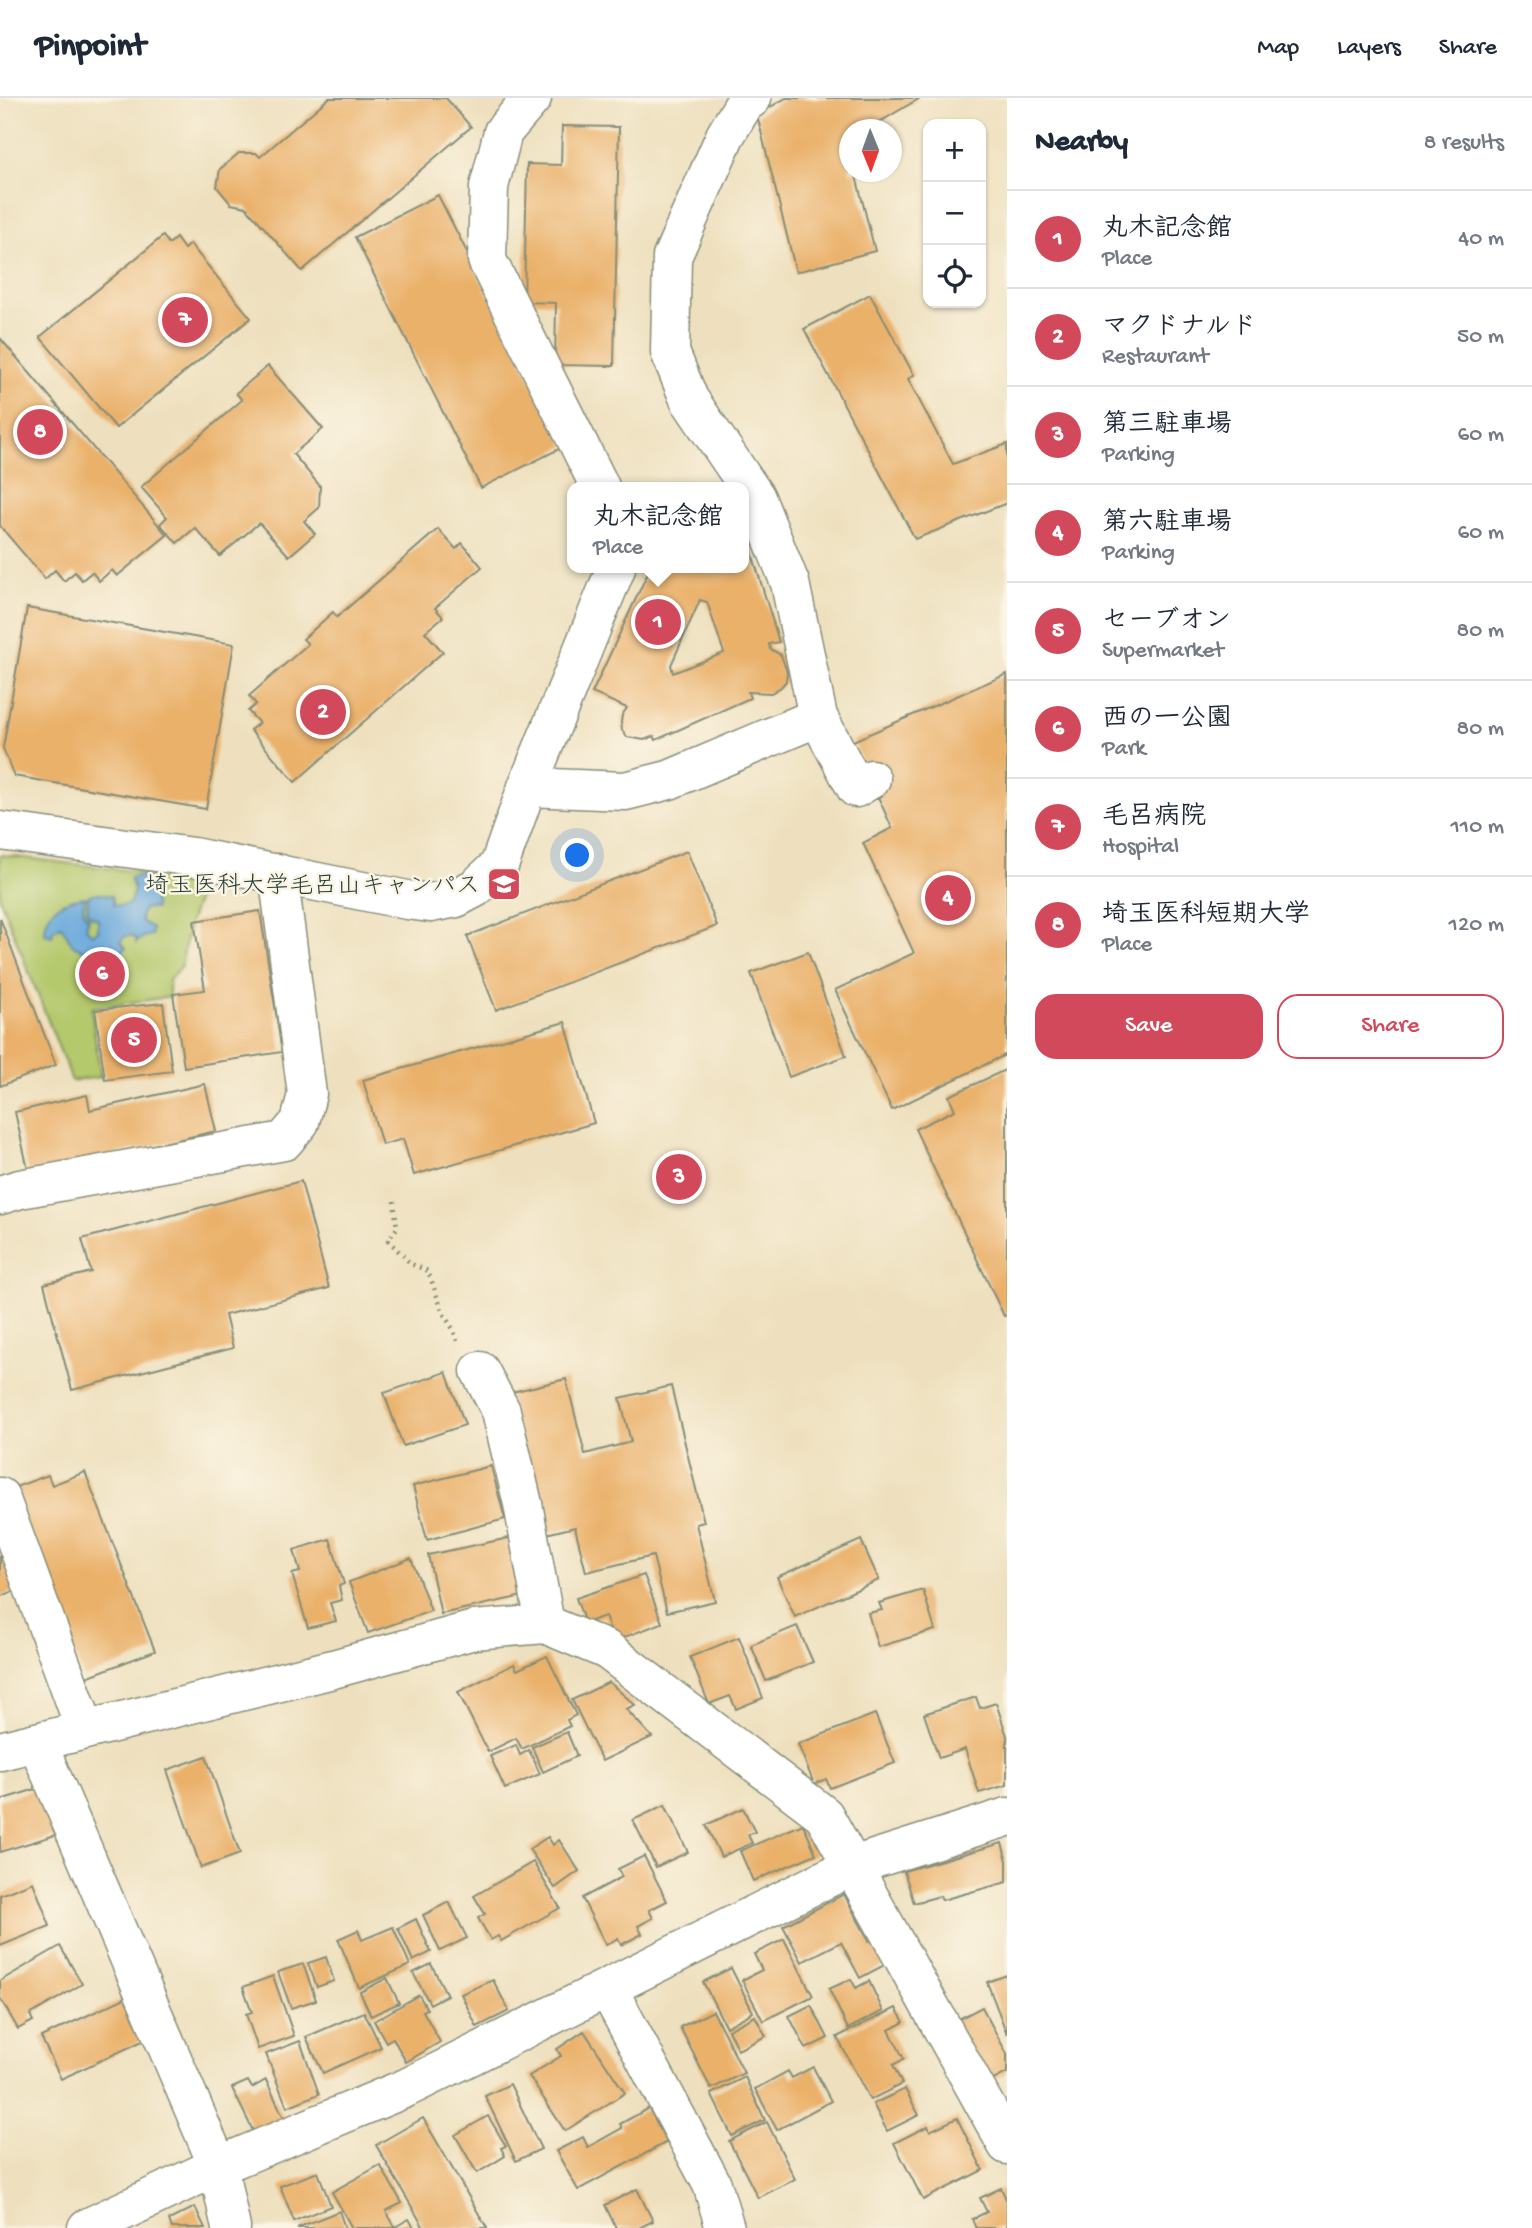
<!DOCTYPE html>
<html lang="en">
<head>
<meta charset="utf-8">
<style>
	:root { --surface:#fff; --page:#f6f6f7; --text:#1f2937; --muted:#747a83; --line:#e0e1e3; --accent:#d1495b }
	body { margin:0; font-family:"Gochi Hand","Klee One",sans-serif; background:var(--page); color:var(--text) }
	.controls { position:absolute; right:21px; top:21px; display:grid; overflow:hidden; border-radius:14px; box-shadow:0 2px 5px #0004 }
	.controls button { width:63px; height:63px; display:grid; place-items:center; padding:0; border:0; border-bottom:2px solid var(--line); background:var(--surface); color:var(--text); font:35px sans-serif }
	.compass { position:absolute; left:839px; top:21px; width:63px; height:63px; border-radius:50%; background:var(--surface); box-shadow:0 2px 5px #0004; rotate:179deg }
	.you { position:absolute; left:578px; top:758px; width:24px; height:24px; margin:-18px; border:5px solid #fff; border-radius:50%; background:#1a73e8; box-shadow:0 0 0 10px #1a73e833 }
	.badge { display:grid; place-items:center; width:46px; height:46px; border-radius:50%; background:var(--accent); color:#fff; font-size:23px; font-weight:700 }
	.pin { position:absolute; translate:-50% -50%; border:4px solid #fff; box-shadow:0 2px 7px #0006 }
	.popup { position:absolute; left:567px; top:384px; width:182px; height:91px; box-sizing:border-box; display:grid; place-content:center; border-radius:14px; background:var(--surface); filter:drop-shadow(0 2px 5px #0005); font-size:23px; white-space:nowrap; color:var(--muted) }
	.popup b { font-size:26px; color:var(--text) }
	.popup::after { content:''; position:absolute; left:50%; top:100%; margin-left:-14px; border:14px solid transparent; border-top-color:var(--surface) }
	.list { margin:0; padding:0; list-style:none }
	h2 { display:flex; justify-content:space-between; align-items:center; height:91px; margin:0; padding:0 28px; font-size:30px }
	h2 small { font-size:23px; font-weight:400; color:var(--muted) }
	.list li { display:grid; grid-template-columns:46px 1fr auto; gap:21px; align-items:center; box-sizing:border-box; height:98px; padding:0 28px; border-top:2px solid var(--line) }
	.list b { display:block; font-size:26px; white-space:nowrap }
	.list p { margin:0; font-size:23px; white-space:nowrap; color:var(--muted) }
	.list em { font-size:23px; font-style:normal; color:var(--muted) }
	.actions { display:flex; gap:14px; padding:21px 28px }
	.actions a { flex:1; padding:16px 0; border:2px solid var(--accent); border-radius:21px; text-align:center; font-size:24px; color:var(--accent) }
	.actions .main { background:var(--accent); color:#fff }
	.icon { flex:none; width:38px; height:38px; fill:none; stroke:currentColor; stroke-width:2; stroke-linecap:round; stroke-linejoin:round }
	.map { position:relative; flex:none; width:1007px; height:2130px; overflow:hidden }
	header { display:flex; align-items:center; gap:42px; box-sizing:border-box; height:98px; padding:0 35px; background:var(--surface); border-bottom:2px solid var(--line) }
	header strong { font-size:33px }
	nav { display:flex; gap:38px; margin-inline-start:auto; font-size:24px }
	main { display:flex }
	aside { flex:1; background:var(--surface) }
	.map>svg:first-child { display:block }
	.green { fill:#b4c86c; stroke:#6a8250; stroke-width:2 }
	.water { fill:#68a8db; stroke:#447288; stroke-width:2 }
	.building { fill:#eab16b; fill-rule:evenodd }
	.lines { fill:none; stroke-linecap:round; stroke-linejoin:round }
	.minor-casing { stroke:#868e79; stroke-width:41 }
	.path { stroke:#868e79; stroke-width:4.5; stroke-dasharray:2 5; stroke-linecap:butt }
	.minor { stroke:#fff; stroke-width:38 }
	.labels { text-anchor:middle; stroke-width:5; stroke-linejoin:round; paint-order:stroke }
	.poi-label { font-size:24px; fill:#1f3d34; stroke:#fcf5e5; text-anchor:end }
</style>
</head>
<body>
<header>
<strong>Pinpoint</strong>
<nav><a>Map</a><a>Layers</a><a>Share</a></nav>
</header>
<main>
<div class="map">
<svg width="1007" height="2130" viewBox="0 0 1007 2130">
	<rect width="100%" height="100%" fill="#fcf5e5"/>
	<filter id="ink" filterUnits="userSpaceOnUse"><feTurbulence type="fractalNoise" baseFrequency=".0143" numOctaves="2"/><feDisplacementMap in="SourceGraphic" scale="14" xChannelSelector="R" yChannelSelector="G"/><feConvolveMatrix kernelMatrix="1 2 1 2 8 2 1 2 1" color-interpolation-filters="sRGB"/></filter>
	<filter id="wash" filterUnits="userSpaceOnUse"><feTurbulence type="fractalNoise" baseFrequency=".00686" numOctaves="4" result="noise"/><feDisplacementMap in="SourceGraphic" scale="28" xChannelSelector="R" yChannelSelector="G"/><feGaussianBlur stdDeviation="1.57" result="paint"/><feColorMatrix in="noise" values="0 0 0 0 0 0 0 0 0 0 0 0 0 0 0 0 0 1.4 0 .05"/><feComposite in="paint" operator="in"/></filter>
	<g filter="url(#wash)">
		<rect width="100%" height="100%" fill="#eee0be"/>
		<path class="green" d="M0,757L204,782L189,826L181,869L169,882V899L91,910L101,979L72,983L0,801Z"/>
		<path class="water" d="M136,778H147L153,789L155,811L145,810L141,816V823L152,830V837L143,839L136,845V840L130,837L123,839L121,844L126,850L120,857L105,863L73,847L61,828L53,832L52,838L45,836C45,810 62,801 86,799L83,808L85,817L89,820L86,830L92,836L98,833V821L88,816L87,809L89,797L97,795L112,798L114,807L123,808L130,805L134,792L130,780Z"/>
		<g id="blocks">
			<g class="building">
				<path d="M329,0H446L471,29L302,173L246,109L231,106L217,89L220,71L239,55H256L260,59Z"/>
				<path d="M786,0H920L866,32H850L848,42L850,74H855L875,153L796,174L757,17Z"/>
				<path d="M562,28L619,29L614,268L555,267L556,205L524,204L527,66L561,67Z"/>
				<path d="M438,97L565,348L481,390L355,139Z"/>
				<path d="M163,138L169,146L176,140L184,151L190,146L251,220L116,330L40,239Z"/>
				<path d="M870,196L914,277L908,281L953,366L1007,346V405L915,441L804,231Z"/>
				<path d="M0,240L167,437L117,478L112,472L99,483L92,474L82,482L75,474L64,483L55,472L45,481L0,428Z"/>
				<path d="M268,268L323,331L293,356L320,388L319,410L304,423L315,436L289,458L259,425L220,458L195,430L177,445L160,426L167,419L141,389L242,302L236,295Z"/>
				<path d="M744,429L779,544L769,546L770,551L781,557L787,574L786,583L781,589L771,595L748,594L750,600L656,642L654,638L644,642L627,639L622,632L621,624L622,617L627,610L592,595L650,470H744ZM700,502L707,504L724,555L673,575L671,567Z"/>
				<path d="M438,431L456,451L462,445L482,469L435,510L443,519L425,534L443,554L295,684L250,632L259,625L248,613L256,606L249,598L308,546L303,541L333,514L337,519Z"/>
				<path d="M27,510L234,546L206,711L14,678L3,650Z"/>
				<path d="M1007,576V956L892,1012L835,892L914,855L863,745L892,730L853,643Z"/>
				<path d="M687,753L717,828L496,912L467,838Z"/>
				<path d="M260,813L282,954L184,969L173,896L205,892L194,823Z"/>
				<path d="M0,820L56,967L0,988Z"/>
				<path d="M808,854L846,958L789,979L751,875Z"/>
				<path d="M163,905L172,973L105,982L95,912Z"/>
				<path d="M565,924L594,1025L414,1077L403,1041L382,1047L363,982Z"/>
				<path d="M1007,971V1217L1004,1218L915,1031L955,1012L949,998Z"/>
				<path d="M205,986L216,1033L29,1076L15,1014L87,997L90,1012Z"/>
				<path d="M301,1083L329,1190L225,1217L233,1250L72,1292L44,1186L91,1174L82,1141Z"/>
				<path d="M446,1274L465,1327L403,1348L384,1295Z"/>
				<path d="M566,1281L585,1356L631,1344L620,1300L671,1288L704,1424L696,1426L715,1503L667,1514L653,1458L586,1474L575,1429L542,1437L508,1295Z"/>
				<path d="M491,1368L505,1421L427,1442L413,1388Z"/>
				<path d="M85,1374L155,1553L84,1580L10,1391L48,1377L52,1387Z"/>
				<path d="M514,1439L527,1497L441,1516L428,1457Z"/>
				<path d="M330,1441L344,1486L339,1488L342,1502L330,1505L336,1523L308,1530L292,1476L300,1474L294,1452Z"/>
				<path d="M0,1442L19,1491L0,1499Z"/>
				<path d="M861,1442L879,1482L795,1519L777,1479Z"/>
				<path d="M411,1460L431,1513L368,1535L349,1484Z"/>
				<path d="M644,1477L662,1525L614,1543L605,1518L585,1525L576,1500Z"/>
				<path d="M923,1492L935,1532L878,1549L868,1515L882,1512L879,1505Z"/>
				<path d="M797,1528L813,1564L766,1583L751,1547Z"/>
				<path d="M739,1539L763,1600L736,1611L730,1598L709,1606L690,1559Z"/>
				<path d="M547,1558L576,1617L567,1622L570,1628L522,1651L516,1640L488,1654L458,1594L514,1566L517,1572Z"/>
				<path d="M609,1584L635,1607L626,1611L652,1639L602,1663L572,1602Z"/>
				<path d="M976,1599L980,1610L996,1605L1007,1638V1687L979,1695L965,1651L939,1660L924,1616Z"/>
				<path d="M875,1616L895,1665L830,1690L826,1681L814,1686L798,1646Z"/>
				<path d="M567,1634L577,1658L543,1674L532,1649Z"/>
				<path d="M516,1647L520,1657L529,1652L540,1676L505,1691L490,1658Z"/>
				<path d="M206,1658L240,1756L201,1770L167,1672Z"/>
				<path d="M46,1688L62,1735L0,1754V1702Z"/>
				<path d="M665,1707L688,1754L656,1769L633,1722Z"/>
				<path d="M743,1710L755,1734L748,1737L752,1745L721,1759L706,1727Z"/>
				<path d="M803,1726L816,1756L753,1783L740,1753Z"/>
				<path d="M548,1739L553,1747L559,1742L579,1773L555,1790L529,1751Z"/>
				<path d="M1002,1745L1007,1763V1784L942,1802L940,1798L914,1805L904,1773Z"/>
				<path d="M644,1758L667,1803L649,1812L653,1820L638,1828L642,1836L621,1847L618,1840L606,1847L582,1800L622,1779L618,1771Z"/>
				<path d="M533,1764L560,1810L501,1843L498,1838L491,1842L478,1820L485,1816L474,1798Z"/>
				<path d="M33,1784L50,1828L0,1848V1797Z"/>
				<path d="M844,1796L869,1843L879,1838L892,1863L860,1880L841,1844L802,1864L783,1828Z"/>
				<path d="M449,1804L467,1840L440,1853L423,1817Z"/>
				<path d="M416,1821L431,1854L413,1863L398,1830Z"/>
				<path d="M393,1829L410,1867L359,1890L338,1841L358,1832L362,1842Z"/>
				<path d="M784,1841L813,1898L763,1923L742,1882L762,1872L754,1856Z"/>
				<path d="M60,1848L82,1886L30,1917L33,1923L18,1931L0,1900V1883Z"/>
				<path d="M326,1859L334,1883L317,1889L308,1865Z"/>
				<path d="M303,1866L316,1902L291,1910L278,1874Z"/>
				<path d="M431,1866L447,1897L430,1906L413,1875Z"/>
				<path d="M731,1870L753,1914L726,1929L703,1884Z"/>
				<path d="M1007,1877V1936L987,1884Z"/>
				<path d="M273,1878L294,1938L258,1951L246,1916L252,1914L243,1889Z"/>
				<path d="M387,1880L399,1905L371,1918L360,1894Z"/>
				<path d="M851,1881L856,1890L869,1883L883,1913L848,1931L829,1891Z"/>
				<path d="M493,1882L509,1913L477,1929L461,1896Z"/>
				<path d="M419,1897L427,1911L423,1913L440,1944L406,1964L393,1940L386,1944L374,1923Z"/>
				<path d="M127,1899L147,1941L61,1981L41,1939Z"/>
				<path d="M811,1907L828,1940L806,1951L789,1918Z"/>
				<path d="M982,1909L1007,1956V1975L984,1987L951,1925Z"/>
				<path d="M896,1910L904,1924L889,1932L904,1961L893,1967L902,1986L870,2002L837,1939Z"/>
				<path d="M713,1913L744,1975L711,1991L680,1929Z"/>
				<path d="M364,1914L381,1949L323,1975L306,1939Z"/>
				<path d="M755,1918L766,1938L738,1952L728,1932Z"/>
				<path d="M584,1933L625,1995L565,2033L529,1978L561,1958L557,1951Z"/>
				<path d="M300,1943L319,1996L287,2009L266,1956Z"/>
				<path d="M813,1969L831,2003L777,2032L755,1991L788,1973L792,1980Z"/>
				<path d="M745,1979L765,2022L732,2038L711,1996Z"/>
				<path d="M266,1982L284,2020L254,2035L232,1990L248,1983L252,1990Z"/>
				<path d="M510,1986L541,2051L516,2063L485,1998Z"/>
				<path d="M905,1991L919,2017L887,2033L873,2006Z"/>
				<path d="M649,2010L667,2044L578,2092L556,2053L583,2039L588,2049L622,2030L620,2026Z"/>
				<path d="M488,2018L506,2048L501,2050L505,2058L477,2075L455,2037Z"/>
				<path d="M423,2020L487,2130H424L376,2047Z"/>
				<path d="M957,2020L983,2072L923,2102L894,2045L928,2028L930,2033Z"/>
				<path d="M767,2024L795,2081L758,2100L729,2043Z"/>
				<path d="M380,2067L402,2105L386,2113L395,2129L409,2121L414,2130H352L332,2094Z"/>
				<path d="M318,2074L331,2108L294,2123L280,2088Z"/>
				<path d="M1001,2090L1007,2103V2130H976L972,2121L987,2114L980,2100Z"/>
				<path d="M637,2091L653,2123L639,2130H616L605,2107Z"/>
				<path d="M195,2109L205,2130H172L169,2122Z"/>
				<path d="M339,2113L345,2130H297Z"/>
			</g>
		</g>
	</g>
	<g filter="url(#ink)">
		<use href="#blocks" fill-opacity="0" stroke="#868e79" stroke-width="2"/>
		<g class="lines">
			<g class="minor-casing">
				<g id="minor">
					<path d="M532,0L503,34L489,89L487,162L600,389"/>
					<path d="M752,0L744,6L725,38L672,159L670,254L689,301L756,400L790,485L818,619L856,690L871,681"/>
					<path d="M527,689L625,693L669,682L818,619"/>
					<path d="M0,733L193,759L407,802L430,805L456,800L475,790L499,768L527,689L616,470"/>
					<path d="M0,1097L20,1091L284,1043L300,1024L307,996L278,775"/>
					<path d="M480,1273L501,1313L523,1406L545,1526"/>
					<path d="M0,1399L85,1631"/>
					<path d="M37,1644L218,2068L231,2130"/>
					<path d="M0,1653L333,1571L474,1532L545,1526L607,1552L824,1717L1007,2047"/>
					<path d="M608,1891L712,2086L725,2130"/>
					<path d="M87,2130L218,2068L406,1990L852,1768L1007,1719"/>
				</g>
			</g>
			<path class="path" d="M394,1103L397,1130L388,1142L411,1166L428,1173L443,1215L453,1231L457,1243"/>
			<use href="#minor" class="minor"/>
		</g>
	</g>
	<defs>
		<g id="university-square" transform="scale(1.75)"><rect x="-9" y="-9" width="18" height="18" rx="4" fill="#d1495b" stroke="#fcf5e5"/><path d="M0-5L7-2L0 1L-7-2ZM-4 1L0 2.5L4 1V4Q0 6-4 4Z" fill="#fff"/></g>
	</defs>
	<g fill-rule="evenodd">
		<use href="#university-square" x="504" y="786"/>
	</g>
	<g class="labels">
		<g class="poi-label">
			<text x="480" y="794">埼玉医科大学毛呂山キャンパス</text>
		</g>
	</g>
</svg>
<div class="controls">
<button>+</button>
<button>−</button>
<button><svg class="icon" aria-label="locate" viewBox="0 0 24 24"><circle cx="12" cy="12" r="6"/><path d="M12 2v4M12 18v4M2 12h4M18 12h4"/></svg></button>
</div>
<svg class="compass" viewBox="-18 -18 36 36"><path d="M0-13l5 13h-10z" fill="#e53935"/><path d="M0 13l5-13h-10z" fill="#747a83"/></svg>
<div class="you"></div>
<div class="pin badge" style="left:658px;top:524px">1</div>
<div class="popup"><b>丸木記念館</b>Place</div>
<div class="pin badge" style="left:323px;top:614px">2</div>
<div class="pin badge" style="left:679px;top:1079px">3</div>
<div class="pin badge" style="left:948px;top:800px">4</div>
<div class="pin badge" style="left:134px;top:942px">5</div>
<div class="pin badge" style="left:102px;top:876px">6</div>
<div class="pin badge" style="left:185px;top:222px">7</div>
<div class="pin badge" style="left:40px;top:334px">8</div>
</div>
<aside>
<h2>Nearby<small>8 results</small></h2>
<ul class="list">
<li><span class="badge">1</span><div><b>丸木記念館</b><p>Place</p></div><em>40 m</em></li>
<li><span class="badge">2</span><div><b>マクドナルド</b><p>Restaurant</p></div><em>50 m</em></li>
<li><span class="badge">3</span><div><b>第三駐車場</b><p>Parking</p></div><em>60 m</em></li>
<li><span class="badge">4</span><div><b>第六駐車場</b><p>Parking</p></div><em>60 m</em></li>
<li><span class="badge">5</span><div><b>セーブオン</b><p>Supermarket</p></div><em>80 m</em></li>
<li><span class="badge">6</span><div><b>西の一公園</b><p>Park</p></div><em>80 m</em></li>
<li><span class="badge">7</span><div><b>毛呂病院</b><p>Hospital</p></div><em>110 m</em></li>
<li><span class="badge">8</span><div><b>埼玉医科短期大学</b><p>Place</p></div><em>120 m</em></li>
</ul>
<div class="actions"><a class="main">Save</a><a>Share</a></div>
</aside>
</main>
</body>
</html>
